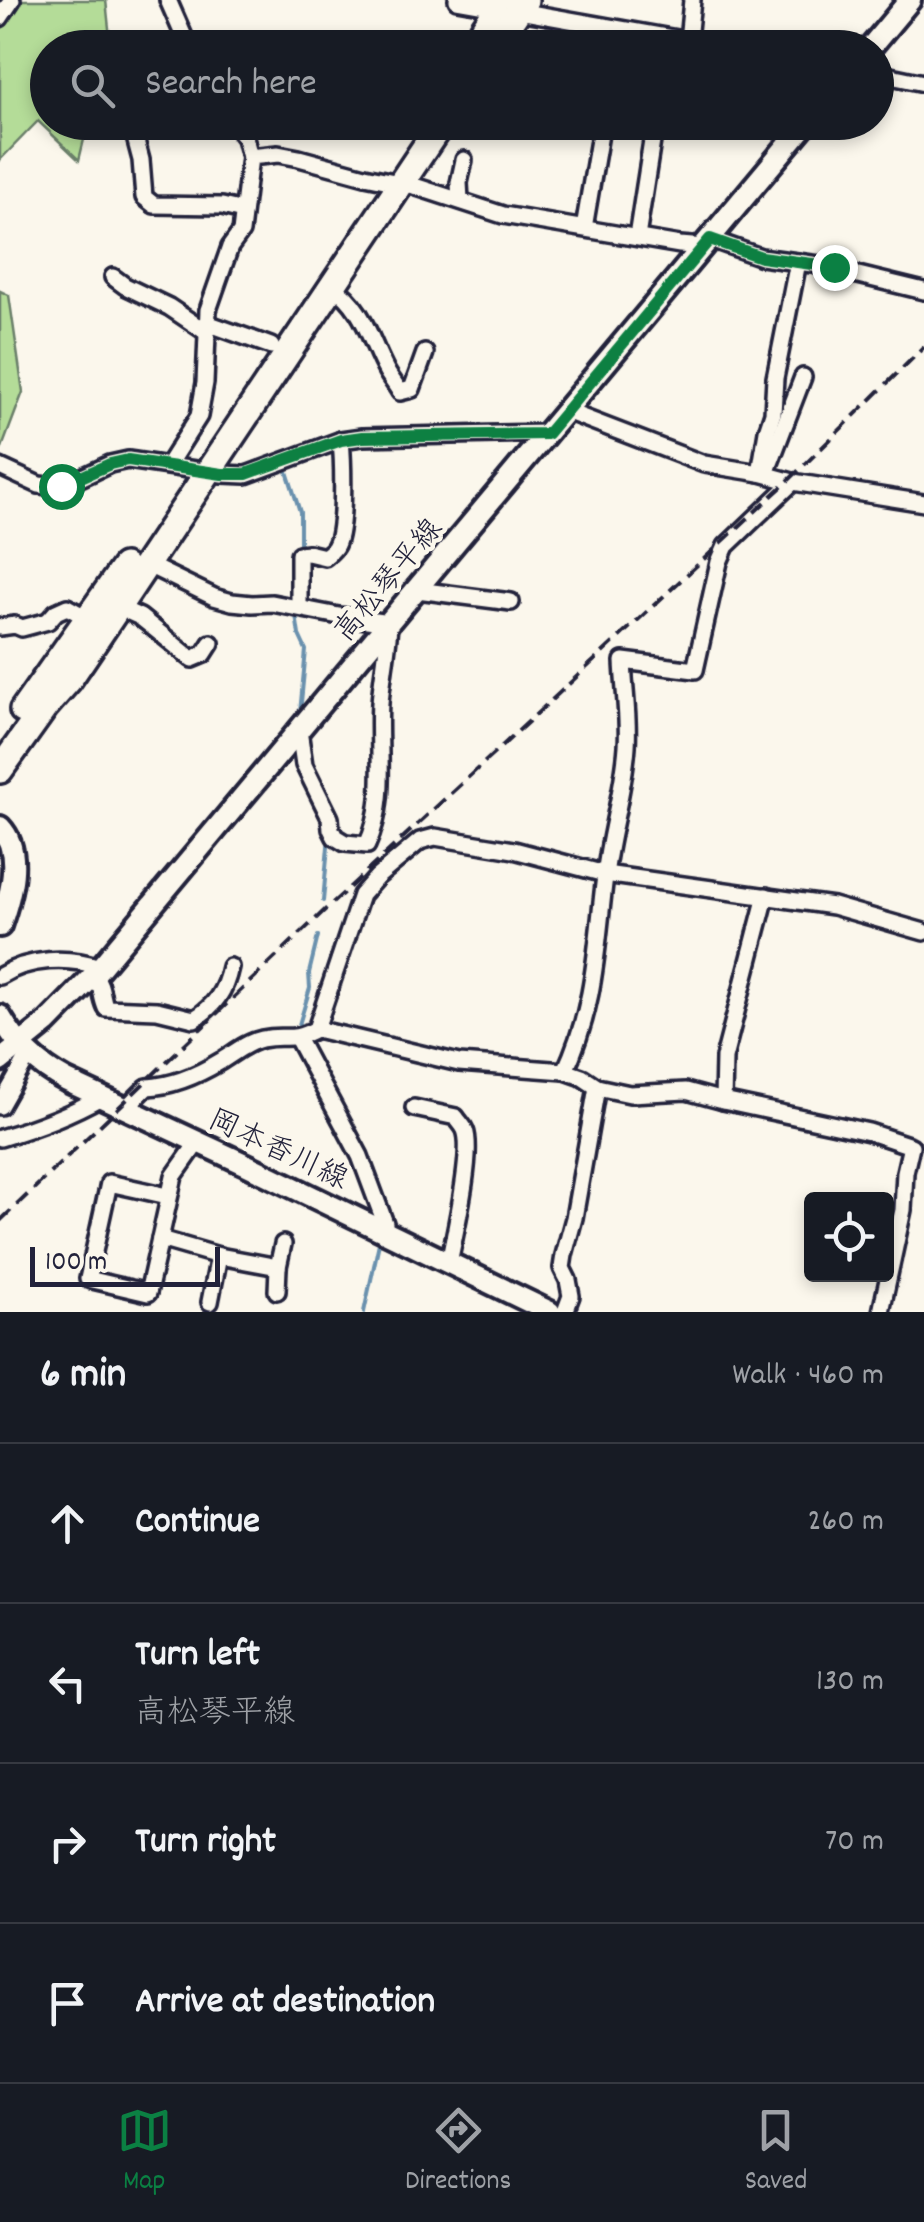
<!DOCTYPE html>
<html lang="en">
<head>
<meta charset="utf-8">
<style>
	:root { --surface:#171b24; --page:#242831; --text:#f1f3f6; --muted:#9ea1a6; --line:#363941; --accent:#0b8043 }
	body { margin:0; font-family:Dekko,"Klee One",sans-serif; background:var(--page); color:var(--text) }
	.controls { position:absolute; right:30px; bottom:30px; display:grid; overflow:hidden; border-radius:10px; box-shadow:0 5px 15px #0003 }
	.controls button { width:90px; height:90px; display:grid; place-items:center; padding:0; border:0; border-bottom:2px solid var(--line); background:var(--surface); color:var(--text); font:50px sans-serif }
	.scale { position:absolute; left:30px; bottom:25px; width:190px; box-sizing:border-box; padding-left:10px; border:5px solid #22223b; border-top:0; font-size:28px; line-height:35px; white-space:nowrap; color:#22223b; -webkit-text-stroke:8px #fbf7ec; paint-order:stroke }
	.stop { position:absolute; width:30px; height:30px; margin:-22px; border:8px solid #0b8043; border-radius:50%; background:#fff }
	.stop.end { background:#0b8043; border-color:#fff; box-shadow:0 2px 10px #0008 }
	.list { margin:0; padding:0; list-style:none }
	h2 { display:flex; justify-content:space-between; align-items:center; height:130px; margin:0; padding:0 40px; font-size:42px }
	h2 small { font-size:32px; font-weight:400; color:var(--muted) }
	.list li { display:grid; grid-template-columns:65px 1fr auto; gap:30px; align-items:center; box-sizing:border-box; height:160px; padding:0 40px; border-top:2px solid var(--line) }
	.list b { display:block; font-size:38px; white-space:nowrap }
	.list p { margin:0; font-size:32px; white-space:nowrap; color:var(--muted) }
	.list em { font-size:32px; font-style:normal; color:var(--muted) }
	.icon { flex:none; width:55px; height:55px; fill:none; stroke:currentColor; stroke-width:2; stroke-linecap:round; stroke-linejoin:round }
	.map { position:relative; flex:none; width:924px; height:1312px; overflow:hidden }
	.search { position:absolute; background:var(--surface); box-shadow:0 5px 15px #0003; left:30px; right:30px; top:30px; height:110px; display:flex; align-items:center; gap:25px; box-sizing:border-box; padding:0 35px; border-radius:55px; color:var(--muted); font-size:38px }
	.sheet { height:770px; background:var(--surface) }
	nav { display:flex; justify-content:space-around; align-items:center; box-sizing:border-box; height:140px; border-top:2px solid var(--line); background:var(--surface); font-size:28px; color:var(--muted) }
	nav a { display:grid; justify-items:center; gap:5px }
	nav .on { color:var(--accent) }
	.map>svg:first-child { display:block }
	.green { fill:#b4dc98; stroke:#6b7f6a; stroke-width:2.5 }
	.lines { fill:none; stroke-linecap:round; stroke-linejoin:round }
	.stream { stroke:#6a91ae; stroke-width:4 }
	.minor-casing { stroke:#22223b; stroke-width:22 }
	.secondary-casing { stroke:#22223b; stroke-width:28 }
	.trunk-casing { stroke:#22223b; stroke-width:32 }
	.minor { stroke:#fbf7ec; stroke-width:15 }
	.secondary { stroke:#fbf7ec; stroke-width:20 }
	.trunk { stroke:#fbf7ec; stroke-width:25 }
	.rail { stroke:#22223b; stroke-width:4; stroke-dasharray:15 8; stroke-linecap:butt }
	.route { stroke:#0b8043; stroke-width:12 }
	.labels { text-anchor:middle; stroke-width:9; stroke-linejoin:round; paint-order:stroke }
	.street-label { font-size:30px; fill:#22223b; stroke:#fbf7ec }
</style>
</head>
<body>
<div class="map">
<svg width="924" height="1312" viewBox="0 0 924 1312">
	<rect width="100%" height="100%" fill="#fbf7ec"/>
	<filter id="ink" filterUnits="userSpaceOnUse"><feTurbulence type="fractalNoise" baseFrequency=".01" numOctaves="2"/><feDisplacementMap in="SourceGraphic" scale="20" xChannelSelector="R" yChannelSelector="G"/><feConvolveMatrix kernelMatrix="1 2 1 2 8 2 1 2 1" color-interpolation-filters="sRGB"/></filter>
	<g filter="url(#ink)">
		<g class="green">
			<path d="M0,0H106L110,38L107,47L48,48V122L88,123L79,160L38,121L0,160Z"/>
			<path d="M0,291L9,295L23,392L0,453Z"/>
		</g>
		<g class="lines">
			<g class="stream">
				<path d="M285,465L300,512V548"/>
				<path d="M296,615L299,635L306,650L300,713"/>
				<path d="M323,901L329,836"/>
				<path d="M298,1028L310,988L309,973L318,936"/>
				<path d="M364,1312L379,1243"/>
			</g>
			<g class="minor-casing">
				<g id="minor">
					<path d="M168,0L189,48"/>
					<path d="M457,0L728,48"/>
					<path d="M0,18L12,0"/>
					<path d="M688,41L692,0"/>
					<path d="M876,73L924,83"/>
					<path d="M131,122L141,160L144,197L154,205L222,206L243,211"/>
					<path d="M250,157L278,154L299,158L365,176L414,186L503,215L680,245L704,247"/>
					<path d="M460,200L459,183L464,160"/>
					<path d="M584,228L602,122"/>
					<path d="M637,237L655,122"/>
					<path d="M710,239L761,257L834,267L854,274L924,291"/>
					<path d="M113,277L125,286L169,307L206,332"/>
					<path d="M332,286C364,306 370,341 387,372C391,379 396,385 400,392L412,389L425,353"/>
					<path d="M207,323L271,346"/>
					<path d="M566,411L704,464L760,473L793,482L924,503"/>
					<path d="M168,465L199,416L205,383L208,310L230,247L241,232L250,157L245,138L233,122"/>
					<path d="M0,467L39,485L61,487L110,464L128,460L222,474L246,475L341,440L362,437L547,433"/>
					<path d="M767,471L803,377"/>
					<path d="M760,473L767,431L773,413L775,378L798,262"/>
					<path d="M146,564L214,597L232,602L252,604L272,603L339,616L389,623C388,650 382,676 380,703C377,751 388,800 367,845L345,843L335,837L331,829L330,818L304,765L299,730"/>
					<path d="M417,590L511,602"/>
					<path d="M299,607V554L308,553L325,557C328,554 334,550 336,545C345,528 343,461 341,440"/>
					<path d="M0,627L15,625L22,628L48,621L56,612L67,607L89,619L118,607L140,617L192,659L204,654L211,643"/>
					<path d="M94,975C104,988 100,995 106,1008L157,1010L194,1019C215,1006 225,991 230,967"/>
					<path d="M0,976C29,958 67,956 100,967"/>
					<path d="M316,1029L459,1063L565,1071L582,1077L597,1087L630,1094L686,1091L723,1101L869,1132L911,1146L905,1172L903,1210L881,1312"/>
					<path d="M297,1038L360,1156L385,1223L384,1231"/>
					<path d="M565,1071C596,1004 596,947 605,876C610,832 624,790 627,746C629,718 624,689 623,661L695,670L719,562L726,546L793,482"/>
					<path d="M723,1101L724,1058L766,896"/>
					<path d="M0,1106L29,1055"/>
					<path d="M414,1108L456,1117C459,1122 463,1125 465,1130C474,1152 454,1237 449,1263"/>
					<path d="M125,1109L147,1087C173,1086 198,1075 221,1061C234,1053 247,1042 262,1039C286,1034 290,1043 316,1029L361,895L377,877L420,841L435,837L514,850L605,874L833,906L924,932"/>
					<path d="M0,1138C34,1128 69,1115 101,1097"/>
					<path d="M168,1196L109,1183L88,1279L148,1293L174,1176L198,1142"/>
					<path d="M160,1239L219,1256L278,1267"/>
					<path d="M277,1291L278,1267L283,1244"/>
					<path d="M210,1302L219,1256"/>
					<path d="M565,1312L571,1296L568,1280L562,1268L564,1255L574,1218L597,1087"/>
				</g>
			</g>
			<g class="secondary-casing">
				<g id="secondary">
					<path d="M870,48L910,0"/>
					<path d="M0,827C24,852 10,897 0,926"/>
					<path d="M0,1016C17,1045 37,1065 67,1081L245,1164L550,1312"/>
					<path d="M0,1061L47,1023L94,975L807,122"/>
				</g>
			</g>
			<g class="trunk-casing">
				<g id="trunk">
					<path d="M471,48L503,0"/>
					<path d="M493,48L525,0"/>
					<path d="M23,710L124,567"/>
					<path d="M0,770L45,707L68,681L118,607L442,122"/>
				</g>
			</g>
			<use href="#minor" class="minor"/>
			<use href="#secondary" class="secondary"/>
			<use href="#trunk" class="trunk"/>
			<path class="rail" d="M0,1221L326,909L788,481L924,347"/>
		</g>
	</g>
	<g class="lines" filter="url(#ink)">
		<path class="route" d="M61,486L110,464L128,460L222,474H246L341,440L362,437L547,434L710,239L761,257L834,267"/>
	</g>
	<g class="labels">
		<g class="street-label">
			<text transform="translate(387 579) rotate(-50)" y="10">高松琴平線</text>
			<text transform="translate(279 1148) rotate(25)" y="10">岡本香川線</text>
		</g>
	</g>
</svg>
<div class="controls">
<button><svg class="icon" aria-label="locate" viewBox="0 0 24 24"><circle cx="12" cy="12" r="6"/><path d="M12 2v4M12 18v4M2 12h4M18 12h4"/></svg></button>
</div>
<div class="scale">100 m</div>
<div class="stop" style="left:61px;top:486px"></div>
<div class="stop end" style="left:834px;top:267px"></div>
<div class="search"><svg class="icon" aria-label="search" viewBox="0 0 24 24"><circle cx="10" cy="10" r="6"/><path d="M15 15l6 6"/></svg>Search here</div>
</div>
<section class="sheet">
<h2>6 min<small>Walk · 460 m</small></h2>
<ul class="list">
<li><svg class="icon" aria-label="ahead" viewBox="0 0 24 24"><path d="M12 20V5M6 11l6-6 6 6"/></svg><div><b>Continue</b></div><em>260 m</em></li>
<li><svg class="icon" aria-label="left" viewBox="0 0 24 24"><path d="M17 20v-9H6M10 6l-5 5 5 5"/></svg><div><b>Turn left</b><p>高松琴平線</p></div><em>130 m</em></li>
<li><svg class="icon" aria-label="right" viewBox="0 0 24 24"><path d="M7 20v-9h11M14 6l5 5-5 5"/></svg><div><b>Turn right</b></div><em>70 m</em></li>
<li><svg class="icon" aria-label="arrive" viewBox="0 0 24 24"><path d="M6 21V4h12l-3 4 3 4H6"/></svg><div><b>Arrive at destination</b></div></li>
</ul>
</section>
<nav>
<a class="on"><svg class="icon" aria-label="map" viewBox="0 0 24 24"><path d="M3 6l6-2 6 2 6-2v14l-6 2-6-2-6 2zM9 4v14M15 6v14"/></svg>Map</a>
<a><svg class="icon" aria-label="directions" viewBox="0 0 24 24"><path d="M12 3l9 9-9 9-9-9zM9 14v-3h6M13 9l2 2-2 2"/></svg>Directions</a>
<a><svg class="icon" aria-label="saved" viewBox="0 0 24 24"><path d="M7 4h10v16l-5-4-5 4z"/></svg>Saved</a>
</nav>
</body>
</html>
